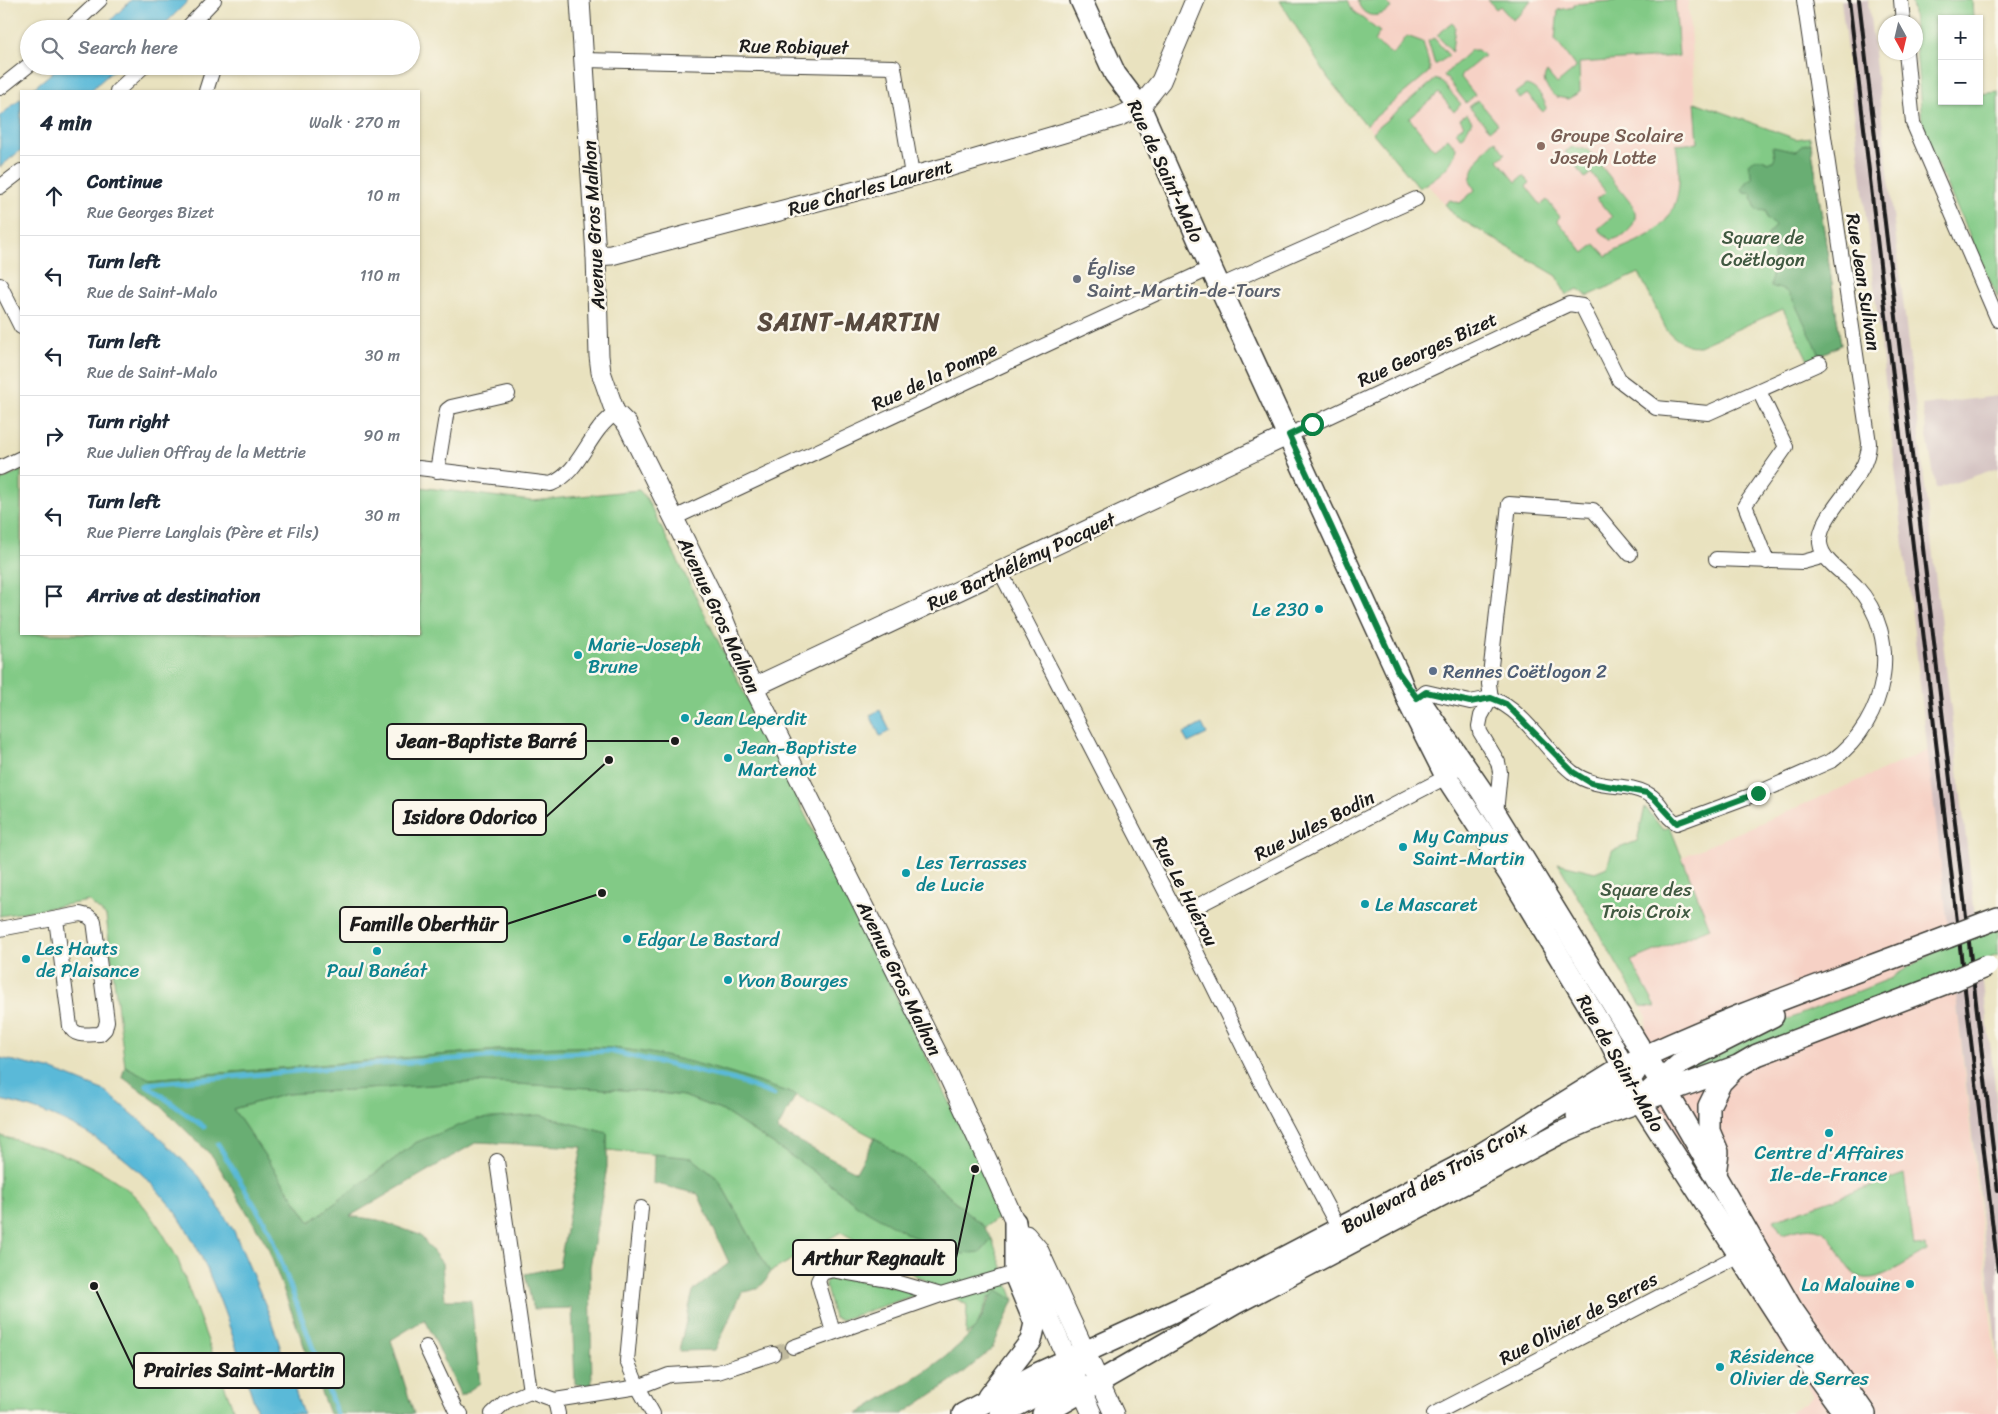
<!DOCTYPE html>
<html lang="en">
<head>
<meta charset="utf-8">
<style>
	:root { --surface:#fff; --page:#f6f6f7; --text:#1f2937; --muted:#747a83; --line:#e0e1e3 }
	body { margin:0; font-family:Sriracha,sans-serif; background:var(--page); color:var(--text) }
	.controls { position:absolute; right:15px; top:15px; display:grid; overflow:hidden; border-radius:0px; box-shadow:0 1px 4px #0004 }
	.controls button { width:45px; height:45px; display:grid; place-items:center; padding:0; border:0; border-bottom:1px solid var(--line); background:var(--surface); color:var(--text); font:25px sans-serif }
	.compass { position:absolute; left:1878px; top:15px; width:45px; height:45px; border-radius:50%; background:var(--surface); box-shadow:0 1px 4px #0004; rotate:172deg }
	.stop { position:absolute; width:15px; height:15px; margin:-11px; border:4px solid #0b8043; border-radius:50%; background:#fff }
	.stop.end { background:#0b8043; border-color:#fff; box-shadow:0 1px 5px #0008 }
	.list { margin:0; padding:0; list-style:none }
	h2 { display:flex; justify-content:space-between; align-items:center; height:65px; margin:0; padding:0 20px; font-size:21px }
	h2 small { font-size:16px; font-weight:400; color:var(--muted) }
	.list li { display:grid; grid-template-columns:32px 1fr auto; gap:15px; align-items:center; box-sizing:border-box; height:80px; padding:0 20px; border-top:1px solid var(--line) }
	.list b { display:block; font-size:19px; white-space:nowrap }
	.list p { margin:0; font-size:16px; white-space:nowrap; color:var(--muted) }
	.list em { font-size:16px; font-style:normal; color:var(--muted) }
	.icon { flex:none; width:28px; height:28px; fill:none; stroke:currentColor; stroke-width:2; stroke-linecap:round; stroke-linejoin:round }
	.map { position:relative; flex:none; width:1998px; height:1414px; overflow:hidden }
	.search { position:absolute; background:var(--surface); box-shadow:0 1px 4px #0004; left:20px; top:20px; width:400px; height:55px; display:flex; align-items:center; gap:12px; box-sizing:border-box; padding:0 18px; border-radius:28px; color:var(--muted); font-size:19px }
	.panel { position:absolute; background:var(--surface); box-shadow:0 1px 4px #0004; left:20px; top:90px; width:400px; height:545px; border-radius:0px }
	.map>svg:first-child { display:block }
	.built { fill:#f6d1c5 }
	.industrial { fill:#d1bfbf }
	.green { fill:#82ca86; stroke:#4f7351 }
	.forest { fill:#69ae73; stroke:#426548 }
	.water { fill:#5ab9d8; stroke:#3b6a7a }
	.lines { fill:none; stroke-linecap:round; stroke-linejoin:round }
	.stream { stroke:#5ab9d8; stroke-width:5 }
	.street-tunnel { stroke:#c0ba9e; stroke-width:14; stroke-dasharray:14 7; stroke-linecap:butt }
	.street-casing { stroke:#3b3a34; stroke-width:16 }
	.secondary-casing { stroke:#3b3a34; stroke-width:21 }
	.primary-casing { stroke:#3b3a34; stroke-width:24 }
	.street { stroke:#fff; stroke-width:14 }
	.secondary { stroke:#fff; stroke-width:19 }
	.primary { stroke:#fff; stroke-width:21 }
	.rail { stroke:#1c1c1c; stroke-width:4 }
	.primary-bridge-casing { stroke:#3b3a34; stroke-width:24; stroke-linecap:butt }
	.primary-bridge { stroke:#fff; stroke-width:21 }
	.route { stroke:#0b8043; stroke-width:6 }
	.education-dot { fill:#8d6e63; stroke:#fbf7ec; stroke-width:2 }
	.worship-dot { fill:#6b7280; stroke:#fbf7ec; stroke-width:2 }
	.culture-dot { fill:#0f9aa8; stroke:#fbf7ec; stroke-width:2 }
	.service-dot { fill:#5c6f8a; stroke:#fbf7ec; stroke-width:2 }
	.labels { text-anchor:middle; stroke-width:5; stroke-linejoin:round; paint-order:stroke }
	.street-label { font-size:19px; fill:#1c1c1c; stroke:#fbf7ec }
	.education-label { font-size:19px; fill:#785e54; stroke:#fbf7ec; text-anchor:start }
	.park-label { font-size:19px; fill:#405941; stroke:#fbf7ec }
	.worship-label { font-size:19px; fill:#5b616d; stroke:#fbf7ec; text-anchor:start }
	.culture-label { font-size:19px; fill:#0d838f; stroke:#fbf7ec; text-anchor:start }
	.service-label { font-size:19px; fill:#4e5e75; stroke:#fbf7ec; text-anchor:start }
	.district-label { font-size:24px; font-weight:bold; letter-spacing:1px; fill:#584a3f; stroke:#fbf7ec }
	.leader { fill:none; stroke:#1c1c1c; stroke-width:2 }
	.callout-dot { fill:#1c1c1c; stroke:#fbf7ec; stroke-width:2 }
	.callout { fill:#fbf7ec; stroke:#1c1c1c; stroke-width:2 }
	.callout-label { font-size:20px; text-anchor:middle; font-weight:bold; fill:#1c1c1c }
</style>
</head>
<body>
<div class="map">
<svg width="1998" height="1414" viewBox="0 0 1998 1414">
	<rect width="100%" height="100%" fill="#fbf7ec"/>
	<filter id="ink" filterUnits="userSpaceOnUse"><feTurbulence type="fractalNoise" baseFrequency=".02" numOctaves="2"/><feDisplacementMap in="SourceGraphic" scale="10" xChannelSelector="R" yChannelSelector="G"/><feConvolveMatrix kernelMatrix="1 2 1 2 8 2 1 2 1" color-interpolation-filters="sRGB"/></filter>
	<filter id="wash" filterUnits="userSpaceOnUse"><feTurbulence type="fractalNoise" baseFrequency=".0096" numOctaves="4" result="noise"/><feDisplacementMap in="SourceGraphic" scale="20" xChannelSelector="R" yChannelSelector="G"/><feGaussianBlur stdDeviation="1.12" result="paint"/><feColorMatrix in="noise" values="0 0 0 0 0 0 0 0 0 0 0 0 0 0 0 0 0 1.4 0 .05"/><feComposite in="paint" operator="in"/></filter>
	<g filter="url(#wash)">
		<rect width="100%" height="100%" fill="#e9e2bf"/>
		<g class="built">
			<path d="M1316,0H1688L1704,224L1700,231L1566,295L1557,276L1455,216L1427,184L1419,188L1328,78Z"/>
			<path d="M1929,750L1998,1384V1414H1789L1813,1396L1637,1115L1647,1017L1641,1006H1656L1630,961L1710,928L1682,857Z"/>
		</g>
		<g class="industrial">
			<path d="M1841,0H1868L1998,1112V1360Z"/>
			<path d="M1998,396V468L1936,489L1922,405Z"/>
		</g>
		<g class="green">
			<path d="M1348,0L1353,11L1380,32L1374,41L1393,55L1407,36L1423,42L1430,68L1429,72L1366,125L1328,78L1280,1Z"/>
			<path d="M1357,0H1385L1391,8C1378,19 1363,19 1357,0Z"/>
			<path d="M1488,0H1531L1519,15L1512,20L1500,6L1496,9Z"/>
			<path d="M1623,0H1675L1679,56L1579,63L1580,92L1568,99L1556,97C1548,90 1540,82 1547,72L1557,84L1576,68L1555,39L1558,10L1574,7V4Z"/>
			<path d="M1926,0H1972L1973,19H1942V101H1979V89L1980,94L1998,92V298L1923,133L1912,1Z"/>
			<path d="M1452,23L1455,26L1452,52L1437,35Z"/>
			<path d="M1434,38L1449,56L1435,65L1428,41Z"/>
			<path d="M1471,50H1478L1484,56L1460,76L1475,95L1466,103L1444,75Z"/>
			<path d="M1436,79H1439L1461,104L1454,112L1439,93L1409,118L1434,149L1448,138L1456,148C1454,167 1434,179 1419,188L1372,132Z"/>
			<path d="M1526,85C1535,86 1546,99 1546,109L1543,112L1527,94L1520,99L1515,93Z"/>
			<path d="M1478,100L1498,124L1490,130L1469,107Z"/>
			<path d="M1695,102L1796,139L1810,137L1841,345L1808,360L1783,309L1699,346C1686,347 1674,339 1666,329L1639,273L1588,296L1578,289L1566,295L1557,276L1455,216L1445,204L1450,200L1460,203L1475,190L1470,181C1473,165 1482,151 1495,140L1505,154L1498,160L1516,182L1523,176L1530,183L1526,186L1541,205L1547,200L1560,217L1557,220L1584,253L1595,244L1606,256C1619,248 1634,244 1647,236C1683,215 1682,180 1676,145L1698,143Z"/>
			<path d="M1467,114L1472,121L1464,136L1460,137L1456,131L1464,125L1460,119Z"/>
			<path d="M1572,147L1586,149L1590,152L1633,206C1641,222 1626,238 1610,240L1598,229L1612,217L1597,199L1606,192L1591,173L1585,178L1565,152Z"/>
			<path d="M21,470V634H419V487L532,501L639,490L647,499L656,517L1005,1214L984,1227L910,1162L875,1138L796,1095L732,1074L654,1054L611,1048H523L149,1079L125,1066L106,916L89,901L0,916V481Z"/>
			<path d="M1645,807L1663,830L1670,827L1710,928L1631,961L1656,1007L1641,1006L1558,863L1595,872L1607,867L1612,851L1637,841Z"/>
			<path d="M1998,927V955L1691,1072L1688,1065L1751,1034L1889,979L1938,949Z"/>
			<path d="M479,1082L644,1091L684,1096L723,1111L809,1168L860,1207L981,1252L992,1239L1014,1300L989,1297L976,1328L966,1335L967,1305L841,1232L770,1272L718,1179L692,1158L607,1150V1133L417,1142L310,1222L233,1109L286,1094Z"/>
			<path d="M0,1136C43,1146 92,1161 127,1189C149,1207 165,1236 178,1260L235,1414H0Z"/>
			<path d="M1904,1174L1914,1246L1926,1245L1927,1251C1913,1258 1888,1276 1872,1278C1839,1282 1844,1237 1819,1230C1807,1226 1793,1231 1782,1234L1774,1220Z"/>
			<path d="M834,1276L917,1291L915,1295L841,1320L834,1318L825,1283L829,1278Z"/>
		</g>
		<g class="forest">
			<path d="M1811,143L1841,345L1820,355L1792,298L1786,291L1771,286L1775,246L1767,236L1775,226L1767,218L1766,211L1756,210L1751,193L1744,192L1742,189L1746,182L1753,178L1748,164C1754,158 1761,157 1768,162L1773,161L1775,157L1773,146L1796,151L1803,145Z"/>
			<path d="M523,1048C552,1048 582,1045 611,1048C674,1053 737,1075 796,1095L777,1130L856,1172L875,1138L910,1162L984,1227L992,1239L981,1252L962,1254L911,1236L860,1207L809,1168L723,1111L684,1096L644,1091L479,1082L286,1094L233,1109L310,1222L417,1142L476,1119L540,1115L607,1133V1167L590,1267L592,1387L575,1384L572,1308L533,1309L525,1274L559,1267L582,1147L477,1142L350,1216L378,1220L420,1235L442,1263L445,1300H471L480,1383L461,1396L425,1319L391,1340L414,1414H329L267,1245L213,1157L158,1103L122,1077L125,1066L150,1079Z"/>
			<path d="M654,1154L692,1158L718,1179L770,1272C765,1286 756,1291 742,1292L715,1350L679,1351L693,1291L729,1263L698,1194L653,1183Z"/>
			<path d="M998,1290L1014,1300L992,1349L962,1374L903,1414H858C895,1389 947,1363 975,1328C986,1315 984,1302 998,1290Z"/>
		</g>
		<g class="water">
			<path d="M131,0H189L160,29H102Z"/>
			<path d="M60,66H118L90,91H30Z"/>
			<path d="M21,98V150L0,167V116Z"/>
			<path d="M880,710L890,731L880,736L870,715Z"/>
			<path d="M1202,724L1207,734L1188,743L1183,734Z"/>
			<path d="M0,1058L53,1070L105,1091L155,1133L199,1176L234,1231L268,1311L303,1414H258C240,1360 224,1302 198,1250C160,1173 84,1117 0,1100Z"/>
		</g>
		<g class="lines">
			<g class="stream">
				<path d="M147,1084L381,1064L517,1055L609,1051L735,1080L774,1095"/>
				<path d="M147,1085L204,1127"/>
				<path d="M218,1144L270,1231L337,1414"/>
			</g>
		</g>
	</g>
	<g filter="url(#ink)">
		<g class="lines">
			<path class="street-tunnel" d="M773,1354L793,1347"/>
			<g class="street-casing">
				<g id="street">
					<path d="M1901,0L1903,22"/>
					<path d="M69,29L100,0"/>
					<path d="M186,29L214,0"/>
					<path d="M1906,52L1913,123L1998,320"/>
					<path d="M583,60L894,67L912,175"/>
					<path d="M0,88L29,65"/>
					<path d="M117,91L144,66"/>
					<path d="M206,91L212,72L210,66"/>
					<path d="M0,187L21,171"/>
					<path d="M0,285L21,327"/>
					<path d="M1220,286L1416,199"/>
					<path d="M1759,391L1786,447L1745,505L1767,562"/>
					<path d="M1289,435L1569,304L1582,306L1619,380L1656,408L1708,413L1820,363"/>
					<path d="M0,468L21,458"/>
					<path d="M419,468L551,484C574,475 584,448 599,429C603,423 610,418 615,412"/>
					<path d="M437,471L447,410L451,407L508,394"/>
					<path d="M674,518L1211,268"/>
					<path d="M1716,559L1803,562L1825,556"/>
					<path d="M1000,571L1188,935L1257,1075L1339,1229"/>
					<path d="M1491,698C1527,712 1543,749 1572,772C1599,792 1624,781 1648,794C1661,800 1665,818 1677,823L1758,793L1833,760C1887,720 1904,639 1856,586C1845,573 1822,562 1820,543C1818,512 1869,480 1869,443L1804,0"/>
					<path d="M1410,705L1426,692L1470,702L1491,698"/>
					<path d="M1496,813L1500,772L1498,762L1480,732L1479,726L1481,716L1491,698L1489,684L1509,504L1593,510L1630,554"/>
					<path d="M1178,916L1452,774"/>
					<path d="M0,929L80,914L88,916L94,921L107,1021L105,1029L100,1034C89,1034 75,1038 70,1026L56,919"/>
					<path d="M497,1161L530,1391L555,1400"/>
					<path d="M833,1332L818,1281L822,1273L832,1270L889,1280L941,1295L1005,1276L1015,1275"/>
					<path d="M426,1347L456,1411L461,1414"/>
					<path d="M793,1347L941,1295"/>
					<path d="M492,1414L505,1402L530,1391"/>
					<path d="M558,1414L555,1400L638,1387L627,1361L641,1208"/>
					<path d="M653,1414L638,1387L669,1375L718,1372L773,1354"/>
					<path d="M1434,1414L1739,1255"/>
				</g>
			</g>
			<g class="secondary-casing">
				<g id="secondary">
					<path d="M580,0L596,256L599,356L601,372L615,412L627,424L721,613L740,660L948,1075L997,1181L1015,1222L1032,1274L1051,1322L1092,1414"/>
					<path d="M596,256L611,255L952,166L1118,117L1140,107L1161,81L1195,0"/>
					<path d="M754,687L1289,435"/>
					<path d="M1026,1235L1038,1249L1114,1414"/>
				</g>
			</g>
			<g class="primary-casing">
				<g id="primary">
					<path d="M1081,0L1115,74L1140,107L1211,268L1397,672L1410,705L1447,778L1512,878L1609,1039L1640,1101L1816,1374L1845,1414"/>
					<path d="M1422,704L1481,790L1667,1092L1791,1308L1865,1414"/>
					<path d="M1982,924L1998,918"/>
					<path d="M1651,1090L1682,1062L1773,1016"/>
					<path d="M1577,1115L1629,1081L1637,1069"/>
					<path d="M1715,1174L1718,1152L1709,1131V1106L1721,1082L1735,1068"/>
					<path d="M988,1397L1031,1341L1035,1323L1015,1275V1222"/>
					<path d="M963,1414L1039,1373L1231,1285L1480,1155L1622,1067C1727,1016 1839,979 1948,937"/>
					<path d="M1001,1414L1074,1375L1086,1352"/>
					<path d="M1043,1414L1236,1303L1560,1133L1602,1115L1738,1066L1757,1055L1954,980"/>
				</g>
			</g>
			<use href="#street" class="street"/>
			<use href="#secondary" class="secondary"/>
			<use href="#primary" class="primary"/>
			<g class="rail">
				<path d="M1849,0L1998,1271"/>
				<path d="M1859,0L1998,1191"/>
			</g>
			<g class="primary-bridge-casing">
				<g id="primary-bridge">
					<path d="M1948,937L1982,924"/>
					<path d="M1954,980L1987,966"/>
				</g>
			</g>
			<use href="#primary-bridge" class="primary-bridge"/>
		</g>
	</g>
	<g class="lines" filter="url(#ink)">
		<path class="route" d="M1312,424L1289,435L1398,672L1417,698L1426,692L1470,702L1491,698L1506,704L1573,772L1591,783L1647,793L1655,799L1677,823L1758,793"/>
	</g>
	<circle class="education-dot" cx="1541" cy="146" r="5"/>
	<circle class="worship-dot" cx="1077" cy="279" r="5"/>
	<g class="culture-dot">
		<circle cx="1319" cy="609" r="5"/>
		<circle cx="578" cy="655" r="5"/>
		<circle cx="685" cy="718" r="5"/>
		<circle cx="728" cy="758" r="5"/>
		<circle cx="1403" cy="847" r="5"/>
		<circle cx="906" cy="873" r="5"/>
		<circle cx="1365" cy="904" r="5"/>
		<circle cx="627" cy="939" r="5"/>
		<circle cx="377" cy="951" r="5"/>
		<circle cx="26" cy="959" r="5"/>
		<circle cx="728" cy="980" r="5"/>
		<circle cx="1829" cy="1133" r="5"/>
		<circle cx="1910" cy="1284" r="5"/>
		<circle cx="1720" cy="1367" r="5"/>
	</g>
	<circle class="service-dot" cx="1433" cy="671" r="5"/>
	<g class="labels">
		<g class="street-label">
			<text transform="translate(794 46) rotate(1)" y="7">Rue Robiquet</text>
			<text transform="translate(1166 171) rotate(65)" y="7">Rue de Saint-Malo</text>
			<text transform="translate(870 187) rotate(-15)" y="7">Rue Charles Laurent</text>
			<text transform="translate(593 225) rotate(-93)" y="7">Avenue Gros Malhon</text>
			<text transform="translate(1864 282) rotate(81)" y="7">Rue Jean Sulivan</text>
			<text transform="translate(1427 349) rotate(-25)" y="7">Rue Georges Bizet</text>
			<text transform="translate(934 376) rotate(-25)" y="7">Rue de la Pompe</text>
			<text transform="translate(1021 561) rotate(-25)" y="7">Rue Barthélémy Pocquet</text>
			<text transform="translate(720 615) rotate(65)" y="7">Avenue Gros Malhon</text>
			<text transform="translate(1314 825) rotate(-27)" y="7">Rue Jules Bodin</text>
			<text transform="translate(1186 891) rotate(63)" y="7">Rue Le Huérou</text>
			<text transform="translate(900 978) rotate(64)" y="7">Avenue Gros Malhon</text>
			<text transform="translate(1621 1063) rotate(60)" y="7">Rue de Saint-Malo</text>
			<text transform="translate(1434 1177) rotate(-29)" y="7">Boulevard des Trois Croix</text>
			<text transform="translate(1578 1318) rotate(-28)" y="7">Rue Olivier de Serres</text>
		</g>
		<g class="education-label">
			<text x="1551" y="142">Groupe Scolaire<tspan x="1551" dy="22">Joseph Lotte</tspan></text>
		</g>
		<g class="park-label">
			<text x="1763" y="244">Square de<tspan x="1763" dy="22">Coëtlogon</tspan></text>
			<text x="1646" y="896">Square des<tspan x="1646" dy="22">Trois Croix</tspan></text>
		</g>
		<g class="worship-label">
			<text x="1087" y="275">Église<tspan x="1087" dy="22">Saint-Martin-de-Tours</tspan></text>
		</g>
		<g class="culture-label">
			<text x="1309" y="616" text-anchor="end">Le 230</text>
			<text x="588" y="651">Marie-Joseph<tspan x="588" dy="22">Brune</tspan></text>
			<text x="695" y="725">Jean Leperdit</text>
			<text x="738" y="754">Jean-Baptiste<tspan x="738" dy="22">Martenot</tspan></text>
			<text x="1413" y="843">My Campus<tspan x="1413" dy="22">Saint-Martin</tspan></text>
			<text x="916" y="869">Les Terrasses<tspan x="916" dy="22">de Lucie</tspan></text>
			<text x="1375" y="911">Le Mascaret</text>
			<text x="637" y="946">Edgar Le Bastard</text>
			<text x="36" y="955">Les Hauts<tspan x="36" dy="22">de Plaisance</tspan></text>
			<text x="377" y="977" text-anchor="middle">Paul Banéat</text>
			<text x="738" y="987">Yvon Bourges</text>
			<text x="1829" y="1159" text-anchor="middle">Centre d'Affaires<tspan x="1829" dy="22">Ile-de-France</tspan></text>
			<text x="1900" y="1291" text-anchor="end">La Malouine</text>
			<text x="1730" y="1363">Résidence<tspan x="1730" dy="22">Olivier de Serres</tspan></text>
		</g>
		<g class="service-label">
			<text x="1443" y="678">Rennes Coëtlogon 2</text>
		</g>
		<g class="district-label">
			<text x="849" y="330">SAINT-MARTIN</text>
		</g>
	</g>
	<path class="leader" d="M675 741L586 741M609 760L546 817M602 893L507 924M975 1169L956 1258M94 1286L134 1370"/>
	<g class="callout-dot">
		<circle cx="675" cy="741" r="5"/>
		<circle cx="609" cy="760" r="5"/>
		<circle cx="602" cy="893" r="5"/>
		<circle cx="975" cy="1169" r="5"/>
		<circle cx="94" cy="1286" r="5"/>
	</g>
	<g class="callout">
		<rect x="387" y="724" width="199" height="35" rx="5"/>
		<rect x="393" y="800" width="153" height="35" rx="5"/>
		<rect x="340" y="907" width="167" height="35" rx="5"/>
		<rect x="793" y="1240" width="163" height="35" rx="5"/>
		<rect x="134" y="1353" width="210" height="35" rx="5"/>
	</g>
	<g class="callout-label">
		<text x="487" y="748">Jean-Baptiste Barré</text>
		<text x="470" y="824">Isidore Odorico</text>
		<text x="424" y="931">Famille Oberthür</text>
		<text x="874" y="1265">Arthur Regnault</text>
		<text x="239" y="1377">Prairies Saint-Martin</text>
	</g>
</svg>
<div class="controls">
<button>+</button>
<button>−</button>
</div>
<svg class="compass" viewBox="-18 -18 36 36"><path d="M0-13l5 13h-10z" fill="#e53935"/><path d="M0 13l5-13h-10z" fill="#747a83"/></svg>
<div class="stop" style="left:1312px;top:424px"></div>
<div class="stop end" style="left:1758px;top:793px"></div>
<div class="search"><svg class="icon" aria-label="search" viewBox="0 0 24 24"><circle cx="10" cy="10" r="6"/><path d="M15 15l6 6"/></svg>Search here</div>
<section class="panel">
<h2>4 min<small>Walk · 270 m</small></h2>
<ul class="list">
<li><svg class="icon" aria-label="ahead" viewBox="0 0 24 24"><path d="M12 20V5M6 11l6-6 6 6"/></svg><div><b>Continue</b><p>Rue Georges Bizet</p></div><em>10 m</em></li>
<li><svg class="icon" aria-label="left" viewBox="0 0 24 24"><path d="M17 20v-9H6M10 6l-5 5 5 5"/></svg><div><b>Turn left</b><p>Rue de Saint-Malo</p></div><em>110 m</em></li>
<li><svg class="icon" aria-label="left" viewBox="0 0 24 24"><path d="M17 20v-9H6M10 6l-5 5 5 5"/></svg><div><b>Turn left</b><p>Rue de Saint-Malo</p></div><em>30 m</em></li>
<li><svg class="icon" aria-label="right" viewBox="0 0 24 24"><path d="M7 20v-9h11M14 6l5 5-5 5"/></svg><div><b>Turn right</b><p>Rue Julien Offray de la Mettrie</p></div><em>90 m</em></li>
<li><svg class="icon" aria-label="left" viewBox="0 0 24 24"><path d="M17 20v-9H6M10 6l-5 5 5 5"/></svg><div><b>Turn left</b><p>Rue Pierre Langlais (Père et Fils)</p></div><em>30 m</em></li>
<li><svg class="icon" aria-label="arrive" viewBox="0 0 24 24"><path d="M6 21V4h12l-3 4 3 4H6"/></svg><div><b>Arrive at destination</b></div></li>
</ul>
</section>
</div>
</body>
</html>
